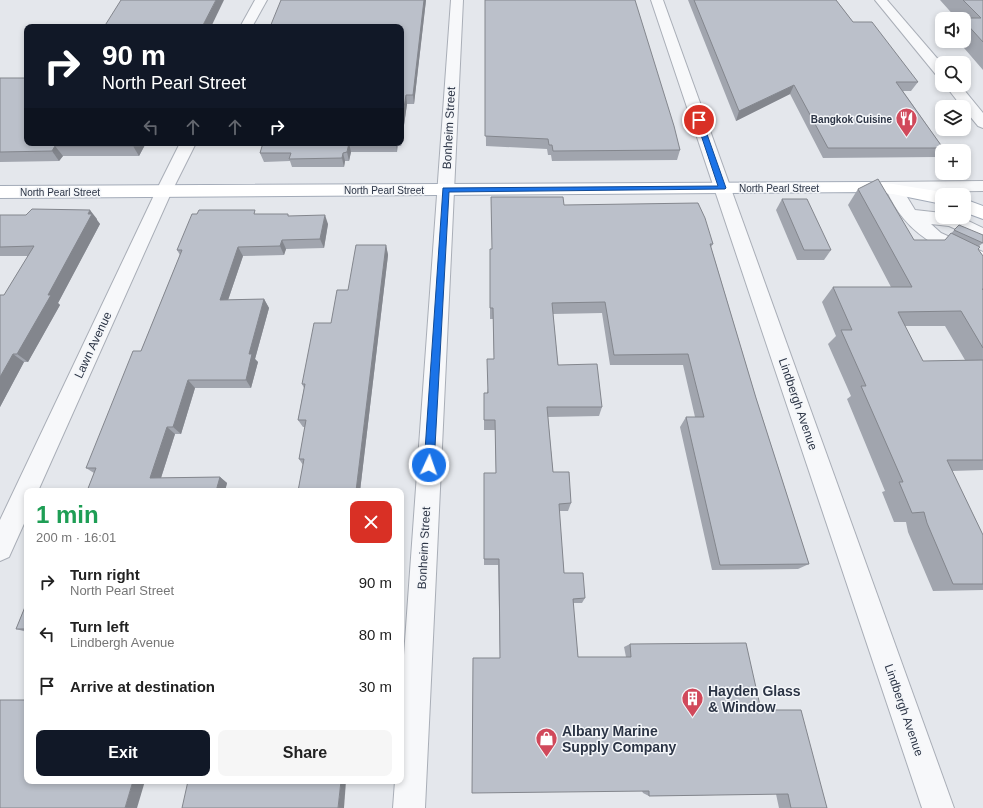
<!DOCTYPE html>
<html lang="en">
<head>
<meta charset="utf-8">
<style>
	:root { --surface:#fff; --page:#f6f6f6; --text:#222; --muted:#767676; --accent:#111827 }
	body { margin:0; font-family:Arial,sans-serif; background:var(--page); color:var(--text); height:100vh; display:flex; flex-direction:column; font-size:15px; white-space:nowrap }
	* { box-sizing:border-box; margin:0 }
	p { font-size:13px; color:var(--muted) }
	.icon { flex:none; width:22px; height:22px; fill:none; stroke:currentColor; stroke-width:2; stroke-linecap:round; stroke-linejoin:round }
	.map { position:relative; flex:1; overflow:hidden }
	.panel { position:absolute; left:24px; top:488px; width:380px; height:296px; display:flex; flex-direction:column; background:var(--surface); border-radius:8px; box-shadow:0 2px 6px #0003 }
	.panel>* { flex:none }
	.banner { position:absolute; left:24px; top:24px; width:380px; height:122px; border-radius:8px; box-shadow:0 2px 6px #0003; background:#111827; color:#fff; overflow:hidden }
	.tools { position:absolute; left:935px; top:12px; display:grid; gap:8px }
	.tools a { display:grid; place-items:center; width:36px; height:36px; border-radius:8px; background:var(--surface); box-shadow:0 2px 6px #0003; font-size:20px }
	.pin { position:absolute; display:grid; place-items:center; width:34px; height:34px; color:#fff; margin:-17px; border:2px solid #fff; border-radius:50%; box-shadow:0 1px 4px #0007 }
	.me { position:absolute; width:44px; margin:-22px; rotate:3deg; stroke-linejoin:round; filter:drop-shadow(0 0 3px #0008) }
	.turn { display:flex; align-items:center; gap:14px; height:84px; padding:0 12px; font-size:18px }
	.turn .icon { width:52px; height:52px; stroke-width:2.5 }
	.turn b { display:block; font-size:28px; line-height:34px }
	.lanes { display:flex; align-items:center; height:38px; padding:0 12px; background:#0003; justify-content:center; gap:20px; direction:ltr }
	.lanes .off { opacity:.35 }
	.round { display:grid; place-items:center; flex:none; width:42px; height:42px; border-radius:8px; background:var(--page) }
	.summary { display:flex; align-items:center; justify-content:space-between; height:68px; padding:0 12px }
	h1 { font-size:24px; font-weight:700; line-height:30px; color:#1e9e55 }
	.primary-button { display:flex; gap:8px; margin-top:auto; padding:8px 12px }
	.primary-button a { flex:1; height:46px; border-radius:8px; background:var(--accent); color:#fff; font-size:16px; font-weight:700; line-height:46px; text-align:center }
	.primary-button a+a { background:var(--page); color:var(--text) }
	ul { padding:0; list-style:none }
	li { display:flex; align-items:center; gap:12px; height:52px; padding:0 12px }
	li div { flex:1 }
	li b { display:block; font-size:15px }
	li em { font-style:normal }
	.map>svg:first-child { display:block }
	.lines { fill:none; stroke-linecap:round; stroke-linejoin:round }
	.minor-casing { stroke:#a9aeb7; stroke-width:2 }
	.major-casing { stroke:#a3abb8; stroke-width:2 }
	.minor { fill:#f7f8fa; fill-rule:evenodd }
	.major { fill:#fff; fill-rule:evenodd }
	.wall { fill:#a1a5ae; fill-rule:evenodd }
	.shaded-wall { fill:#83868d }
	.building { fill:#bbc0ca; stroke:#83868d }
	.route { fill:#1a73e8; stroke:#114b97 }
	.labels { text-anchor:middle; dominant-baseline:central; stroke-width:3; stroke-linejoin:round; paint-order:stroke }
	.far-poi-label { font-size:10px; font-weight:bold; fill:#2b3445; stroke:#f4f6f9; text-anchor:end }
	.far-street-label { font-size:10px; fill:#2b3445; stroke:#f4f6f9 }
	.street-label { font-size:12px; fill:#2b3445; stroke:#f4f6f9 }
	.near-poi-label { font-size:14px; font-weight:bold; fill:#2b3445; stroke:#f4f6f9; text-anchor:start }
</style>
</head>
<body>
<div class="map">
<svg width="983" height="808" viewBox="0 0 983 808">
	<rect width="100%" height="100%" fill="#e4e7ec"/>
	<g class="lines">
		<defs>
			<g id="minor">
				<path d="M255 0H267L252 27H240Z"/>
				<path d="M451 0H463L425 808H393L395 781H401V697Z"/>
				<path d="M651 0H663L954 808H922Z"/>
				<path d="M875 0H887L942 64V77L937 76Z"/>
				<path d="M945 85H960L983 113V128L978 126 964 109V107H962Z"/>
				<path d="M180 143H196L172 191 38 491H27V517L9 557 0 561V520L156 191Z"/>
				<path d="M983 181V191L904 192 915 210 942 213V217H960L983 228V241L949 226 931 224 941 233 983 252V266C959 262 919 238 904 219 897 211 892 201 887 192L876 191 874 187 876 183 882 182Z"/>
			</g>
			<g id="major">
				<path d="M869 182 893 184 942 192 949 195H942V204L893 194 869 192 0 198V186Z"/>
				<path d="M964 199 983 206V219L964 212Z"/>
			</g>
		</defs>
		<use href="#minor" class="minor-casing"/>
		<use href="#major" class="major-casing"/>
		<use href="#minor" class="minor"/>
		<use href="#major" class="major"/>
	</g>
	<g class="wall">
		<path d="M281 0H426L414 104H407L401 146H398L397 152H351L349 161H345L344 167H292L290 161 264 162 260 153 263 143H401V27Z"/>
		<path d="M485 0 680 150 677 160 552 161 551 155H548L547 149 486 146Z"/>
		<path d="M688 0H836L853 22 918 82 911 91H903L943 148 936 157 823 158 790 94 736 121Z"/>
		<path d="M940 0H983V70L958 41H964V19H957Z"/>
		<path d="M0 78 146 143 139 156H63L59 161 0 162Z"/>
		<path d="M858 189 914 240H945L959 225 983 243 979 246 978 249 983 256V470L952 471 983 535V590L933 591 908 532 906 522H894L882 492 885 491 847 399 851 396 828 344 836 336 822 302 833 287H891L848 205ZM905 326H945L965 360 923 361Z"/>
		<path d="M782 199 831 250 824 260H797L776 210Z"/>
		<path d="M564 205 713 244 711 247 756 398 809 564 798 569 712 570 680 427 686 417H695L683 365H610L602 313 553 314 558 365 602 407 599 416 548 417 553 472 571 503 568 511H559L564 573 585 598 582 603H573L578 657H626L624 647 630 644 761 710 827 808H779L776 794 649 796 643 793 642 791 500 658 498 565H484V559L496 473 495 430H484V393H487L494 359 493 319H490V249H492Z"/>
		<path d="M257 214 289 216 328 224 324 248 286 249 284 255 243 256 228 300 264 299 269 308 255 359 258 362 251 388H195L181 434H175L161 478 220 477 227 483 225 491H87L94 473 86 468 141 351 180 255 177 250Z"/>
		<path d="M0 215H26L97 219V220L100 224 58 303 60 305 28 362H24L0 407V295H4L28 256H0Z"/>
		<path d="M386 245 388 255 360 491H298L303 465 299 459 305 427H303L298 420 304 388 302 384 331 323 348 290Z"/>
		<path d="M27 602V632L16 629Z"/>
	</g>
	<g class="shaded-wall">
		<path d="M216 0H224L211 27H202Z"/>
		<path d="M424 0H426L414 104 413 95Z"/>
		<path d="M794 85 790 94 736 121 739 111Z"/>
		<path d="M406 95 407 104 401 146V127Z"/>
		<path d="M135 143H146L139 156 133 146Z"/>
		<path d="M349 143 351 152 349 161 347 152Z"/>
		<path d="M396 143H397V152Z"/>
		<path d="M55 146 63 156 59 161 52 151Z"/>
		<path d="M343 153 345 161 344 167 342 158Z"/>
		<path d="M90 210 97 219V220L100 224 58 303 60 305 28 362 17 354 48 295Z"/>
		<path d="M325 215 328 224 324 248 320 239Z"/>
		<path d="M282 240 286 249 284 255 280 246Z"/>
		<path d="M386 245 388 255 360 491H356Z"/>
		<path d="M238 247 243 256 225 309 220 300Z"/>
		<path d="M264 299 269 308 255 359 258 362 251 388 246 380 249 354Z"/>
		<path d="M13 354 24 362 0 407V377Z"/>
		<path d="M188 380 195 388 181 434 173 427Z"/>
		<path d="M167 427 175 434 159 484 150 478Z"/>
		<path d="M220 477 227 483 225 491H216Z"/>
		<path d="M133 781H145L137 808H125Z"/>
		<path d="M341 781H346L344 808H338Z"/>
	</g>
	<g class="building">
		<path d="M121 0H216L202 27H104Z"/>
		<path d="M281 0H424L413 95H406L401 127V27H270Z"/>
		<path d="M485 0H635L674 126 680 150 553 151 552 145H549L548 139 485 136Z"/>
		<path d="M694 0H836L853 22H872L918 82H896L943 148H828L794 85 739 111Z"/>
		<path d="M963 0H983V42L964 21V19H962L961 18H981Z"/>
		<path d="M0 78H27V143H135L133 146H55L52 151 0 152Z"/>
		<path d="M263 143H387H349L347 152 343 153 342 158 289 159 291 153H260Z"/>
		<path d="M878 179 914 240H945L951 233 980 247 978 249 983 256V289H982L983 290V348L961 311 898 312 923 361 983 360V460H947L983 535V584H953L927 523 924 512 912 513 899 482H903L861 386H866L841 330H852L833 287H912L858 189Z"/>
		<path d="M491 197H563L564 205 698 203 705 218 713 244H710L756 398 809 564 720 565 686 417H704L688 354 614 355 605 302 552 303 558 365 597 364 602 407H547L553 472H569L571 503 559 504 564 573H583L585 598 573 599 578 657H631L630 644 746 643 761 710H801L827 808H791L788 794 649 796V791L472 793 473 658H500L499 559H484V473H496L495 420H484V393H488L487 359H494L493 308H490V249H492Z"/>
		<path d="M782 199H807L831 250H804Z"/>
		<path d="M32 209 90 210 88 214H92L48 295H51L17 354H13L0 377V295H4L34 246 0 247V215H26Z"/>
		<path d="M199 210H255L254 214H288V216L325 215 320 239 282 240 280 246 238 247 220 300 264 299 249 354H252L246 380H188L173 427H167L150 478 220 477 216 491H87L96 468H86L133 351H141L182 250H177L192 214H197Z"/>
		<path d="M959 225 983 235V243L954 230Z"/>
		<path d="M356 245H386L356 491H298L304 459H299L306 420H298L305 384H302L314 323H331L337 290H348Z"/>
		<path d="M27 602V629H16Z"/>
		<path d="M0 700H27V781H133L125 808H0Z"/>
		<path d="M188 781H341L338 808H182Z"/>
	</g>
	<path class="route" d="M699 118 702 120 726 188 725 189 449 192 434 465 432 468 429 469 426 468 424 465 443 188 718 186 696 120Z"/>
	<defs>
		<symbol id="restaurant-pin" viewBox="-11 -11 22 30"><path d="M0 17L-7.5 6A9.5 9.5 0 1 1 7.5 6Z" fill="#d1495b" stroke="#f4f6f9"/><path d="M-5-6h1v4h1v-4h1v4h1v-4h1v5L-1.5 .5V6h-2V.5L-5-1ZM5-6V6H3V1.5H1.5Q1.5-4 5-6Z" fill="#fff"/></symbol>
		<symbol id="building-pin" viewBox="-11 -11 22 30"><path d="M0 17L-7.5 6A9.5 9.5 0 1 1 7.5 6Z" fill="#d1495b" stroke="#f4f6f9"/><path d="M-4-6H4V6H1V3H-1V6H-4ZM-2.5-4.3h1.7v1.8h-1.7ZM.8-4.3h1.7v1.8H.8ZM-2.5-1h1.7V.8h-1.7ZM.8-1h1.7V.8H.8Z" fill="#fff"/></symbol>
		<symbol id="shop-pin" viewBox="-11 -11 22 30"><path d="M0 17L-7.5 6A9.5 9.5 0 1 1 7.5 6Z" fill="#d1495b" stroke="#f4f6f9"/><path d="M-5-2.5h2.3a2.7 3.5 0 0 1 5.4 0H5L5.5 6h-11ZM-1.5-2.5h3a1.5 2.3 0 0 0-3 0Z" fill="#fff"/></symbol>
	</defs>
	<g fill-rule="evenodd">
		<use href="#restaurant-pin" x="894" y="106" width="25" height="34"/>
		<use href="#building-pin" x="680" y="686" width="25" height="34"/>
		<use href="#shop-pin" x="534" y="726" width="25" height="34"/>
	</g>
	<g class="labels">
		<g class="far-poi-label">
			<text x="892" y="119">Bangkok Cuisine</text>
		</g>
		<g class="far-street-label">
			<text x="779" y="188">North Pearl Street</text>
			<text x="384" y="190">North Pearl Street</text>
			<text x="60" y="192">North Pearl Street</text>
		</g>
		<g class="street-label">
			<text transform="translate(449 128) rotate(-87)">Bonheim Street</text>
			<text transform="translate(93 345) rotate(-65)">Lawn Avenue</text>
			<text transform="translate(798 404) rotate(71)">Lindbergh Avenue</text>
			<text transform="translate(424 548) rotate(-87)">Bonheim Street</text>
			<text transform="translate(904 710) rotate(71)">Lindbergh Avenue</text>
		</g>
		<g class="near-poi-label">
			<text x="708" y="691">Hayden Glass<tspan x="708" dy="16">&amp; Window</tspan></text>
			<text x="562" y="731">Albany Marine<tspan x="562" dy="16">Supply Company</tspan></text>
		</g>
	</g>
</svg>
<div class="tools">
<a><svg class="icon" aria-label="sound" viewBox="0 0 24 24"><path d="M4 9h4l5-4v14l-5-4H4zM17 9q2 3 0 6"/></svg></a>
<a><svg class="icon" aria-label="search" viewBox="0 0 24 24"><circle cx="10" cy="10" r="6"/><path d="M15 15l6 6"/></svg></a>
<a><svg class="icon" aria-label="layers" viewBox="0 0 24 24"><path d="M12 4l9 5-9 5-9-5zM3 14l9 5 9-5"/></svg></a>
<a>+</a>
<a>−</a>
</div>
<div class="pin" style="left:699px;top:120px;background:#d93025"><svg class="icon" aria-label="arrive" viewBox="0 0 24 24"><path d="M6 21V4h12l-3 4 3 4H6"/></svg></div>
<svg class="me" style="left:429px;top:465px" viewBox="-20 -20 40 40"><circle r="17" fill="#1a73e8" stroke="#fff" stroke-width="3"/><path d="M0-11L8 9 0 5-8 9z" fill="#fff"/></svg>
<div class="banner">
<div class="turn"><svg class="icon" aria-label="right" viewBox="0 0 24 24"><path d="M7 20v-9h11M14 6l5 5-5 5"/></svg><div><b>90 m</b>North Pearl Street</div></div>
<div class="lanes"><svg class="icon off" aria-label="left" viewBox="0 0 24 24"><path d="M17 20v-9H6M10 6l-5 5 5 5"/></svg><svg class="icon off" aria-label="ahead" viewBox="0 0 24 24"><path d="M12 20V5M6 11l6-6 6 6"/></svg><svg class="icon off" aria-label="ahead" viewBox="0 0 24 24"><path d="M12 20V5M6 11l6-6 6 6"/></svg><svg class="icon" aria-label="right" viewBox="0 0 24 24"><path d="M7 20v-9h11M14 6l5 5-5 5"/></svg></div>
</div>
<section class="panel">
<div class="summary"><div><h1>1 min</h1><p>200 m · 16:01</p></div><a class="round" style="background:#d93025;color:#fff"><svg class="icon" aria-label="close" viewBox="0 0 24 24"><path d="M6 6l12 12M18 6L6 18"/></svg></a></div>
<ul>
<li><svg class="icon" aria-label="right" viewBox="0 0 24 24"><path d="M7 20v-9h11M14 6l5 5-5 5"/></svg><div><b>Turn right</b><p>North Pearl Street</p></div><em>90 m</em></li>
<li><svg class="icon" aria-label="left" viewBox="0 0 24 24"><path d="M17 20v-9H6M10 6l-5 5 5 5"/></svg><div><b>Turn left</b><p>Lindbergh Avenue</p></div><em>80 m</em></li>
<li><svg class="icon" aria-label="arrive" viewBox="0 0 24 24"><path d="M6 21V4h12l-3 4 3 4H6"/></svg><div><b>Arrive at destination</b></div><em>30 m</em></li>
</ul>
<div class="primary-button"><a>Exit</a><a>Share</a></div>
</section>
</div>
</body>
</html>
